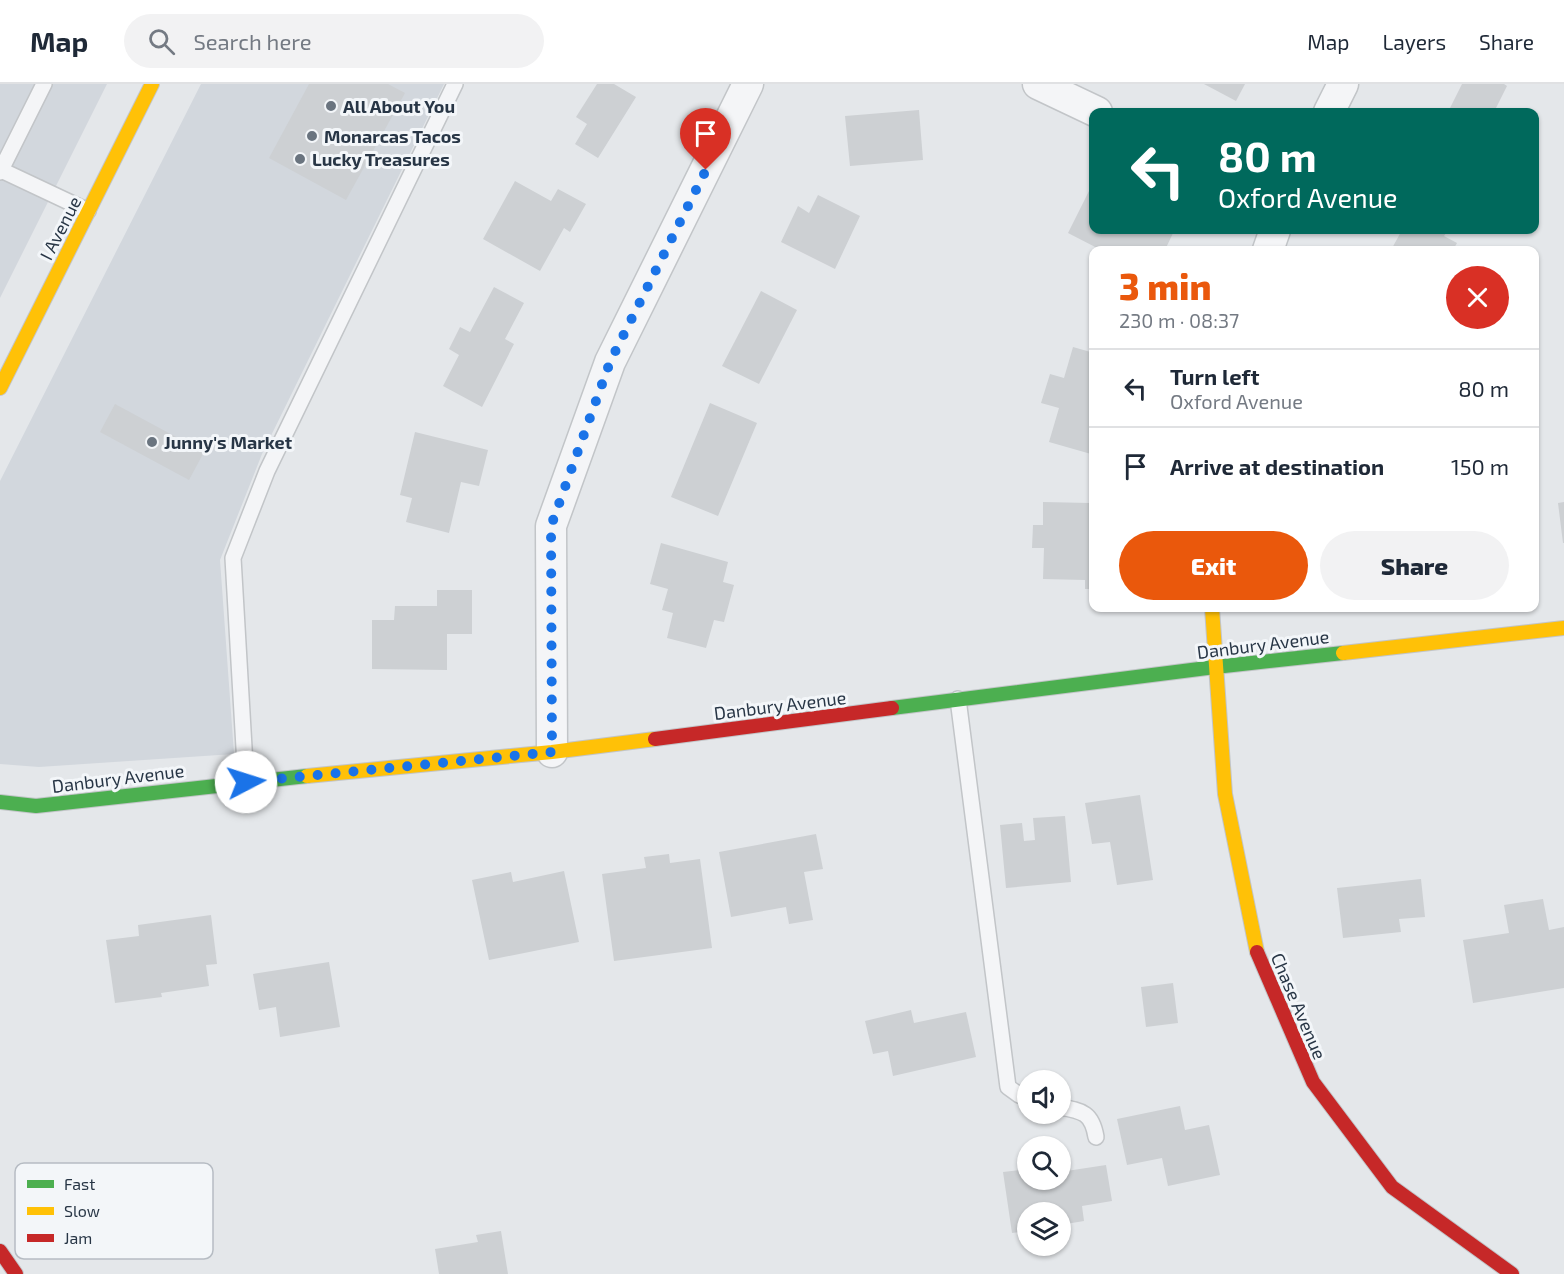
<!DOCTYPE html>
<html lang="en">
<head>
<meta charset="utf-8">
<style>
	:root { --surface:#fff; --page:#f2f2f3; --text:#1f2937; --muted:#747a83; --line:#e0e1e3; --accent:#ea580c }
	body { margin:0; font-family:"Exo 2",sans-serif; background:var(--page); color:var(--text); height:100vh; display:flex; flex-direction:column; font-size:22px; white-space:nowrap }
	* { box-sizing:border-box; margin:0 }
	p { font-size:20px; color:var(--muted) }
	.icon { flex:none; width:33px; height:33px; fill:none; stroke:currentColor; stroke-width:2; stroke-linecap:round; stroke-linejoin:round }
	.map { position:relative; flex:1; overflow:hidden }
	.side { position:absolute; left:1089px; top:162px; width:450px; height:366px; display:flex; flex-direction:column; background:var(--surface); border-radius:12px; box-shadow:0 2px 4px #0004 }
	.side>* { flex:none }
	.hud { position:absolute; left:1089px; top:24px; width:450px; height:126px; border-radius:12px; box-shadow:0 2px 4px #0004; background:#00695c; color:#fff; overflow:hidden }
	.tools { position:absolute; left:1017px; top:986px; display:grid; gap:12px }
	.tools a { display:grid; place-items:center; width:54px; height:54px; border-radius:50%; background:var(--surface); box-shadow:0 2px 4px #0004; font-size:30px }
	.pin { position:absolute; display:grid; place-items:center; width:51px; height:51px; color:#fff; margin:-62px -26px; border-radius:50% 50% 50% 0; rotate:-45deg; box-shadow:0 0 6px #0007 }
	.pin .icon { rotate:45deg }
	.me { position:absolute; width:66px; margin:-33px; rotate:85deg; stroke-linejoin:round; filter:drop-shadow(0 0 4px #0008) }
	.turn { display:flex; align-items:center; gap:21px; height:126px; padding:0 30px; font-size:27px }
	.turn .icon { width:78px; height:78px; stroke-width:2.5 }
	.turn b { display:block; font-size:42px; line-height:51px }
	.round { display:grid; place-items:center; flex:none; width:63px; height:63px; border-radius:32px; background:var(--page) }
	.summary { display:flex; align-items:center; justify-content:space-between; height:102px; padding:0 30px }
	h1 { font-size:36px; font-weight:800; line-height:45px; color:var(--accent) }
	.cta { display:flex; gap:12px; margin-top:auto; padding:12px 30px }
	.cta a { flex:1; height:69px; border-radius:36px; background:var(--accent); color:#fff; font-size:24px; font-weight:800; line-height:69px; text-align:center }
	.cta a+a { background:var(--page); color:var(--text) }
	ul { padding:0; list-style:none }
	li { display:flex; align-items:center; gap:18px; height:78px; padding:0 30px; border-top:2px solid var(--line) }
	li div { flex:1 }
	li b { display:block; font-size:22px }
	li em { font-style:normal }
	header { display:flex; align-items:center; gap:36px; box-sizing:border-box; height:84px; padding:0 30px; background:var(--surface); border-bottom:2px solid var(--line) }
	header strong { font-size:28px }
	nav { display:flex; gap:33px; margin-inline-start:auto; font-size:21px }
	.search { width:420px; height:54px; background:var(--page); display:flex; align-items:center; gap:15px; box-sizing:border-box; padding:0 21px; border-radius:33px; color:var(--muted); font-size:22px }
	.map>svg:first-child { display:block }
	.built { fill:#d2d7dd }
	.building { fill:#cdd0d3 }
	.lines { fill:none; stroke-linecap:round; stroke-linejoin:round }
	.lane-casing { stroke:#c2c5c8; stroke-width:18 }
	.street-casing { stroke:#c2c5c8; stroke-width:33 }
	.fast-casing { stroke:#c2c5c8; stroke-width:16 }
	.slow-casing { stroke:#c2c5c8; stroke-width:16 }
	.jam-casing { stroke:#c2c5c8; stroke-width:16 }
	.lane { stroke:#f4f5f7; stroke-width:15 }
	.street { stroke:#f4f5f7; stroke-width:30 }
	.fast { stroke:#4caf50; stroke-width:14 }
	.slow { stroke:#ffc107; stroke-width:14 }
	.jam { stroke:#c62828; stroke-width:14 }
	.route { stroke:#1a73e8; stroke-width:10; stroke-dasharray:0 18 }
	.poi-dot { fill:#6a747f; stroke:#f3f6f9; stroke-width:2 }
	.labels { text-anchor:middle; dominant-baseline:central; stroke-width:6; stroke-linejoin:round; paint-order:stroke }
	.poi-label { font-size:18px; font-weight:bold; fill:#283646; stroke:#f3f6f9; text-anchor:start }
	.street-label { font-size:18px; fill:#283646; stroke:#f3f6f9 }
	.key { fill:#f3f6f9; stroke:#b6bcc3; stroke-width:1.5 }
	.key-label { font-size:16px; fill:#283646 }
</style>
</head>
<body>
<header>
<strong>Map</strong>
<div class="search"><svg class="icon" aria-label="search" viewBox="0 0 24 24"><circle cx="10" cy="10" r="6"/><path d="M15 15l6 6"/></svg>Search here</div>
<nav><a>Map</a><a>Layers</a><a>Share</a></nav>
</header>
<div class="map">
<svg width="1564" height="1190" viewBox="0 0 1564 1190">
	<rect width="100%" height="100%" fill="#e4e7ea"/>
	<g class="built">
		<path d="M0 0H107L0 214Z"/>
		<path d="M201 0H444L262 370 220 476 234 670 39 683 0 680V397Z"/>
	</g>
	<g class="building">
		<path d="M309 0H388L405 9 346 116 269 74Z"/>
		<path d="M597 0H614L636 13 598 74 575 60 587 40 576 33Z"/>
		<path d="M1204 0H1245L1236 17Z"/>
		<path d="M1462 0H1504L1507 2 1494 28H1448Z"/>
		<path d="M919 26 923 76 850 82 845 32Z"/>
		<path d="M515 97 551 117 558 105 586 120 570 148 564 144 540 187 483 155Z"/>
		<path d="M1091 103 1094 104V146H1170L1174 147 1165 166H1141L1135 164 1134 166H1101L1068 149Z"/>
		<path d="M818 111 860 132 835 185 781 158 798 122 809 129Z"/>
		<path d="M1402 146H1448L1444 152 1457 159 1453 166H1391Z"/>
		<path d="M494 203 524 219 505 255 514 260 482 323 443 302 459 271 449 265 460 243 470 248Z"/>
		<path d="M761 207 797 226 759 300 722 282Z"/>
		<path d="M1073 263 1094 269V361L1091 370 1049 358 1059 324 1041 319 1050 290 1064 294Z"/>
		<path d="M710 319 757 339 718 432 671 413Z"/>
		<path d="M115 320 204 368 189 396 100 348Z"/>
		<path d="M415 348 488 366 479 402 461 398 449 449 406 438 412 414 400 411Z"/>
		<path d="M1043 418 1090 419 1089 462H1094V505H1085V496L1043 495 1044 464H1032L1033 441H1043Z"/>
		<path d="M1564 418V459H1563L1558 419Z"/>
		<path d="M661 459 728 478 723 498 734 501 724 538 714 536 706 564 667 554 673 529 662 526 668 505 650 500Z"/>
		<path d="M437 506H472V550H447V586L372 585V536H394L395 522H437Z"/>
		<path d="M1140 711 1153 796 1117 801 1110 758 1092 760 1085 719Z"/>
		<path d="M1065 732 1071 798 1006 804 1000 741 1022 739 1024 757 1035 756 1033 734Z"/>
		<path d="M816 750 823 785 804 788 813 836 789 840 786 823 731 833 719 768Z"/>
		<path d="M669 770 670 779 700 775 712 864 614 877 602 790 646 784 644 773Z"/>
		<path d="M564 787 579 858 489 876 472 796 511 788 513 798Z"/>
		<path d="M1421 795 1425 833 1399 835 1401 848 1343 854 1337 804Z"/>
		<path d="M1543 815 1549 846 1564 843V904L1473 919 1463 856 1509 849 1504 821Z"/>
		<path d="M211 831 217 880 206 881 209 902 161 909 162 913 115 919 106 856 139 852 138 841Z"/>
		<path d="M329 878 340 943 280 953 276 923 259 926 253 890Z"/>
		<path d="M1173 899 1178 939 1146 943 1141 903Z"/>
		<path d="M911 926 914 939 966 928 976 973 893 992 888 967 873 970 865 937Z"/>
		<path d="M1180 1022 1185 1046 1209 1041 1220 1091 1168 1102 1162 1074 1127 1081 1117 1035Z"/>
		<path d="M1106 1081 1112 1117 1082 1122 1084 1137 1060 1141V1128H1028V1147L1012 1149 1003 1088 1028 1085V1095H1060V1088Z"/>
		<path d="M501 1147 508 1190H439L435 1165 478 1158 476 1151Z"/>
	</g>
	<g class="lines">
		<defs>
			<g id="lane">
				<path d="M1 86 88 127"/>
				<path d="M0 88 44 0"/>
				<path d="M958 615 1008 1003 1019 1011 1028 1014"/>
				<path d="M246 698 233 474 267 387 455 0"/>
				<path d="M1060 1023C1083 1027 1092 1029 1096 1053"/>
			</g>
			<g id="street">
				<path d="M1038 0 1097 28"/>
				<path d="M1329 28 1343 0"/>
				<path d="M1268 166 1275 146"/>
				<path d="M552 668 551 442 610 278 748 0"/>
			</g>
			<g id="fast">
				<path d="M892 624 1215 583 1343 569"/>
				<path d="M0 718 36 722 307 692"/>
			</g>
			<g id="slow">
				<path d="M0 304 152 0"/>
				<path d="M1212 524 1225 710 1257 868"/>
				<path d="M1343 569 1564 544"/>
				<path d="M307 692 552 668 655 655"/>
			</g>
			<g id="jam">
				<path d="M655 655 892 624"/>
				<path d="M1257 868 1313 998 1392 1103 1512 1190"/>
				<path d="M0 1167 16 1190"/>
			</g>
		</defs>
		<use href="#lane" class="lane-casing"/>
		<use href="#street" class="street-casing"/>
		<use href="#fast" class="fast-casing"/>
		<use href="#slow" class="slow-casing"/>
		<use href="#jam" class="jam-casing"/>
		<use href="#lane" class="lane"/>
		<use href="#street" class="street"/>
		<use href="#fast" class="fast"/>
		<use href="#slow" class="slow"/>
		<use href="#jam" class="jam"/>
	</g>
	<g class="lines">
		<path class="route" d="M246 698 552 668 551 442 610 278 706 86"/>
	</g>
	<g class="poi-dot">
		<circle cx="331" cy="22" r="6"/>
		<circle cx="312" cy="52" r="6"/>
		<circle cx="300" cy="75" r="6"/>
		<circle cx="152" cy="358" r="6"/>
	</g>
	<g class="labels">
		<g class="poi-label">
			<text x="343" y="22">All About You</text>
			<text x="324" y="52">Monarcas Tacos</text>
			<text x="312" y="75">Lucky Treasures</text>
			<text x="164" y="358">Junny's Market</text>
		</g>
		<g class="street-label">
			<text transform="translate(60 144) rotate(-63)">I Avenue</text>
			<text transform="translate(1263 560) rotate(-7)">Danbury Avenue</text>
			<text transform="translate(780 621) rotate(-7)">Danbury Avenue</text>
			<text transform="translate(118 694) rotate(-7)">Danbury Avenue</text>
			<text transform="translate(1299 922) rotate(67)">Chase Avenue</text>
		</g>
	</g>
	<rect x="15" y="1079" width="198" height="96" rx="9" class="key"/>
	<rect x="27" y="1096" width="27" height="8" fill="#4caf50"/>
	<rect x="27" y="1123" width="27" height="8" fill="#ffc107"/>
	<rect x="27" y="1150" width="27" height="8" fill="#c62828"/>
	<g class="key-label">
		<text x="64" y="1106">Fast</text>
		<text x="64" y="1133">Slow</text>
		<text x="64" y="1160">Jam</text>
	</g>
</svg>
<div class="tools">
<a><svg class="icon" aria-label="sound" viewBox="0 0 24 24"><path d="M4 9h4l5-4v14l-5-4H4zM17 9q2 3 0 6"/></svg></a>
<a><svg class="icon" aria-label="search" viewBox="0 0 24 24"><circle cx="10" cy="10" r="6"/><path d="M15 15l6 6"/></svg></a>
<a><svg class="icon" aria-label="layers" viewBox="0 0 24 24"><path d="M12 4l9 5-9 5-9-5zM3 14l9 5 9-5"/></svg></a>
</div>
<div class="pin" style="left:706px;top:86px;background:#d93025"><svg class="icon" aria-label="arrive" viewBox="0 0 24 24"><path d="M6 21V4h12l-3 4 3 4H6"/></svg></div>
<svg class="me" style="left:246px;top:698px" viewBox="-20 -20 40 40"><circle r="19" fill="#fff"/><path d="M0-13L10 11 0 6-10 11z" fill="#1a73e8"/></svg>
<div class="hud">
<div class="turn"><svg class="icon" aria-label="left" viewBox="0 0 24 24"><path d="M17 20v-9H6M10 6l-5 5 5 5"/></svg><div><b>80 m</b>Oxford Avenue</div></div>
</div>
<section class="side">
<div class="summary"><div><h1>3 min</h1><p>230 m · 08:37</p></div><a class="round" style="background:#d93025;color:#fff"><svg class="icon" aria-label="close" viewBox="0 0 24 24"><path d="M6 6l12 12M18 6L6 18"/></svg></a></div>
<ul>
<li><svg class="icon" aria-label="left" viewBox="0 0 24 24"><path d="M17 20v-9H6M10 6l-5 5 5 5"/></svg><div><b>Turn left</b><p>Oxford Avenue</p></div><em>80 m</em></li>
<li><svg class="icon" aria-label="arrive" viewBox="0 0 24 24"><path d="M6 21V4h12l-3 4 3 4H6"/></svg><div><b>Arrive at destination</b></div><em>150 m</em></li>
</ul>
<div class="cta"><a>Exit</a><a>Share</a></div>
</section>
</div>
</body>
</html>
